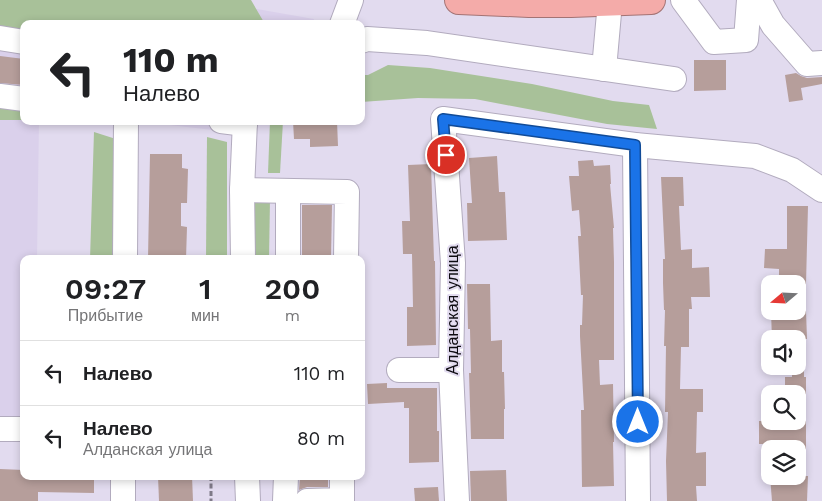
<!DOCTYPE html>
<html lang="ru">
<head>
<meta charset="utf-8">
<style>
	:root { --surface:#fff; --page:#f6f6f6; --text:#202124; --muted:#757577; --line:#e0e0e0 }
	body { margin:0; font-family:"Work Sans",sans-serif; background:var(--page); color:var(--text); height:100vh; display:flex; flex-direction:column; font-size:19px; white-space:nowrap }
	* { box-sizing:border-box; margin:0 }
	p { font-size:16px; color:var(--muted) }
	.icon { flex:none; width:28px; height:28px; fill:none; stroke:currentColor; stroke-width:2; stroke-linecap:round; stroke-linejoin:round }
	.map { position:relative; flex:1; overflow:hidden }
	.sheet { position:absolute; left:20px; top:255px; width:345px; height:225px; display:flex; flex-direction:column; background:var(--surface); border-radius:10px; box-shadow:0 2px 8px #0003 }
	.sheet>* { flex:none }
	.top-card { position:absolute; left:20px; top:20px; width:345px; height:105px; border-radius:10px; box-shadow:0 2px 8px #0003; background:#fff; color:var(--text); overflow:hidden }
	.needle { width:32px; rotate:251deg }
	.buttons { position:absolute; left:761px; top:275px; display:grid; gap:10px }
	.buttons a { display:grid; place-items:center; width:45px; height:45px; border-radius:10px; background:var(--surface); box-shadow:0 2px 8px #0003; font-size:25px }
	.pin { position:absolute; display:grid; place-items:center; width:42px; height:42px; color:#fff; margin:-21px; border:2px solid #fff; border-radius:50%; box-shadow:0 1px 5px #0007 }
	.me { position:absolute; width:55px; margin:-28px; rotate:0deg; stroke-linejoin:round; filter:drop-shadow(0 0 4px #0008) }
	.turn { display:flex; align-items:center; gap:18px; height:105px; padding:0 20px; font-size:22px }
	.turn .icon { width:65px; height:65px; stroke-width:2.5 }
	.turn b { display:block; font-size:35px; line-height:42px }
	.eta { display:flex; justify-content:space-evenly; align-items:center; height:85px; text-align:center }
	.eta b { font-size:30px; font-weight:600; line-height:35px }
	ul { padding:0; list-style:none }
	li { display:flex; align-items:center; gap:15px; height:65px; padding:0 20px; border-top:1px solid var(--line) }
	li div { flex:1 }
	li b { display:block; font-size:19px }
	li em { font-style:normal }
	.map>svg:first-child { display:block }
	.built { fill:#dad0eb }
	.green { fill:#a8c199 }
	.building { fill:#b69e9b }
	.lines { fill:none; stroke-linecap:round; stroke-linejoin:round }
	.minor-casing { stroke:#b2abbe; stroke-width:26 }
	.highway-casing { stroke:#a37374; stroke-width:30 }
	.path { stroke:#7f7a88; stroke-width:3; stroke-dasharray:5 2.5; stroke-linecap:butt }
	.minor { stroke:#fff; stroke-width:24 }
	.highway { stroke:#f4aba9; stroke-width:28 }
	.route-casing { stroke:#114b97; stroke-width:12 }
	.route { stroke:#1a73e8; stroke-width:9 }
	.labels { text-anchor:middle; dominant-baseline:central; stroke-width:4; stroke-linejoin:round; paint-order:stroke }
	.street-label { font-size:16px; fill:#0d0b11; stroke:#e2dbef }
</style>
</head>
<body>
<div class="map">
<svg width="822" height="501" viewBox="0 0 822 501">
	<rect width="100%" height="100%" fill="#e2dbef"/>
	<g class="built">
		<path d="M206 0 314 19 313 24H24V121H39L37 259H24V417H0V18Z"/>
		<path d="M135 121H231L230 132Z"/>
	</g>
	<g class="green">
		<path d="M0 0H251L265 24H24V40L0 36Z"/>
		<path d="M388 65 430 68 532 84 613 101 649 105 657 129 607 124 475 99 418 98 361 102V75H368Z"/>
		<path d="M0 94 24 95V117L22 120H0Z"/>
		<path d="M270 121H283L280 173H268Z"/>
		<path d="M94 132 119 140 116 259H90Z"/>
		<path d="M207 137 227 142V259H206Z"/>
		<path d="M254 199H270L269 259H254Z"/>
	</g>
	<g class="building">
		<path d="M0 56 24 59V85L0 83Z"/>
		<path d="M694 60H726V90L694 91Z"/>
		<path d="M796 73 801 76 807 78 822 77V84L801 88 803 100 789 102 785 75Z"/>
		<path d="M293 121H337L338 146 310 147V139H294Z"/>
		<path d="M150 154H182V168L188 169 187 203H181V226L187 227 186 259H148Z"/>
		<path d="M497 156 499 192H505L507 240 468 241 467 203H472L469 158Z"/>
		<path d="M593 160 594 166 610 165 611 184H610L614 228H613L614 262V360H599L600 385 613 384 614 442H613L614 486 582 487 581 410H584L580 336V325H582L583 295H581L578 236H581L579 210 572 211 569 176H579L578 161Z"/>
		<path d="M431 164 434 261H435L436 345 407 346V307H413L412 254H403L402 221H410L408 165Z"/>
		<path d="M661 177H683L684 206H679L681 250 692 249V268L709 267 710 297H691L692 309H689V347H681L680 389H703V412H697L696 453 706 452V486H696L697 501H667L666 461 668 412H665L666 346H664L665 310H664L663 283V259H665Z"/>
		<path d="M302 205H332L331 259H302Z"/>
		<path d="M787 206H808L806 284H779V269L764 268 765 249H787Z"/>
		<path d="M467 284H490L491 341 502 340V372H504L505 409H504V439H471L469 373H471L470 329H468Z"/>
		<path d="M806 311 807 339H772L771 312Z"/>
		<path d="M792 366H804V377H806V394H785V377H792Z"/>
		<path d="M387 383V388H437V431H439V462L409 463V408H404V402L368 404 367 384Z"/>
		<path d="M759 421H806V449H769L768 444H759Z"/>
		<path d="M0 469 24 470V476H94V493L38 492V501H0Z"/>
		<path d="M506 470 507 501H471L470 471Z"/>
		<path d="M158 476H192L193 501H159Z"/>
		<path d="M300 476H328V487H307L299 490Z"/>
		<path d="M770 476H808L807 501H772Z"/>
		<path d="M438 487 439 501H415L414 488Z"/>
	</g>
	<g class="lines">
		<defs>
			<g id="minor">
				<path d="M683 0 714 42 746 40 749 0"/>
				<path d="M759 0 773 25 807 64 822 63"/>
				<path d="M342 24 351 0"/>
				<path d="M0 38 24 42"/>
				<path d="M361 41 367 39 427 43 674 79"/>
				<path d="M604 69 610 2"/>
				<path d="M0 96 24 99"/>
				<path d="M221 121 245 124"/>
				<path d="M635 145 638 501"/>
				<path d="M242 190 347 192 346 259"/>
				<path d="M125 259 126 121"/>
				<path d="M243 259 242 190 245 121"/>
				<path d="M288 259V191"/>
				<path d="M399 370H451"/>
				<path d="M0 429H24"/>
				<path d="M123 476V501"/>
				<path d="M247 476 248 501"/>
				<path d="M285 501 286 476"/>
				<path d="M307 501 342 500V476"/>
				<path d="M457 501 451 370 453 263 443 119 635 145 755 156 792 170 822 190"/>
			</g>
			<path id="highway" d="M459 0 529 3H571L651 0"/>
		</defs>
		<use href="#minor" class="minor-casing"/>
		<use href="#highway" class="highway-casing"/>
		<path class="path" d="M211 476V501"/>
		<use href="#minor" class="minor"/>
		<use href="#highway" class="highway"/>
	</g>
	<g class="lines">
		<defs>
			<path id="route" d="M446 155 443 119 635 145 638 422"/>
		</defs>
		<use href="#route" class="route-casing"/>
		<use href="#route" class="route"/>
	</g>
	<g class="labels">
		<g class="street-label">
			<text transform="translate(452 310) rotate(-90)">Алданская улица</text>
		</g>
	</g>
</svg>
<div class="buttons">
<a><svg class="needle" viewBox="-14 -14 28 28"><path d="M0-13l5 13h-10z" fill="#e53935"/><path d="M0 13l5-13h-10z" fill="#757577"/></svg></a>
<a><svg class="icon" aria-label="sound" viewBox="0 0 24 24"><path d="M4 9h4l5-4v14l-5-4H4zM17 9q2 3 0 6"/></svg></a>
<a><svg class="icon" aria-label="search" viewBox="0 0 24 24"><circle cx="10" cy="10" r="6"/><path d="M15 15l6 6"/></svg></a>
<a><svg class="icon" aria-label="layers" viewBox="0 0 24 24"><path d="M12 4l9 5-9 5-9-5zM3 14l9 5 9-5"/></svg></a>
</div>
<div class="pin" style="left:446px;top:155px;background:#d93025"><svg class="icon" aria-label="arrive" viewBox="0 0 24 24"><path d="M6 21V4h12l-3 4 3 4H6"/></svg></div>
<svg class="me" style="left:638px;top:422px" viewBox="-20 -20 40 40"><circle r="17" fill="#1a73e8" stroke="#fff" stroke-width="3"/><path d="M0-11L8 9 0 5-8 9z" fill="#fff"/></svg>
<div class="top-card">
<div class="turn"><svg class="icon" aria-label="left" viewBox="0 0 24 24"><path d="M17 20v-9H6M10 6l-5 5 5 5"/></svg><div><b>110 m</b>Налево</div></div>
</div>
<section class="sheet">
<div class="eta">
<div><b>09:27</b><p>Прибытие</p></div>
<div><b>1</b><p>мин</p></div>
<div><b>200</b><p>m</p></div>
</div>
<ul>
<li><svg class="icon" aria-label="left" viewBox="0 0 24 24"><path d="M17 20v-9H6M10 6l-5 5 5 5"/></svg><div><b>Налево</b></div><em>110 m</em></li>
<li><svg class="icon" aria-label="left" viewBox="0 0 24 24"><path d="M17 20v-9H6M10 6l-5 5 5 5"/></svg><div><b>Налево</b><p>Алданская улица</p></div><em>80 m</em></li>
</ul>
</section>
</div>
</body>
</html>
